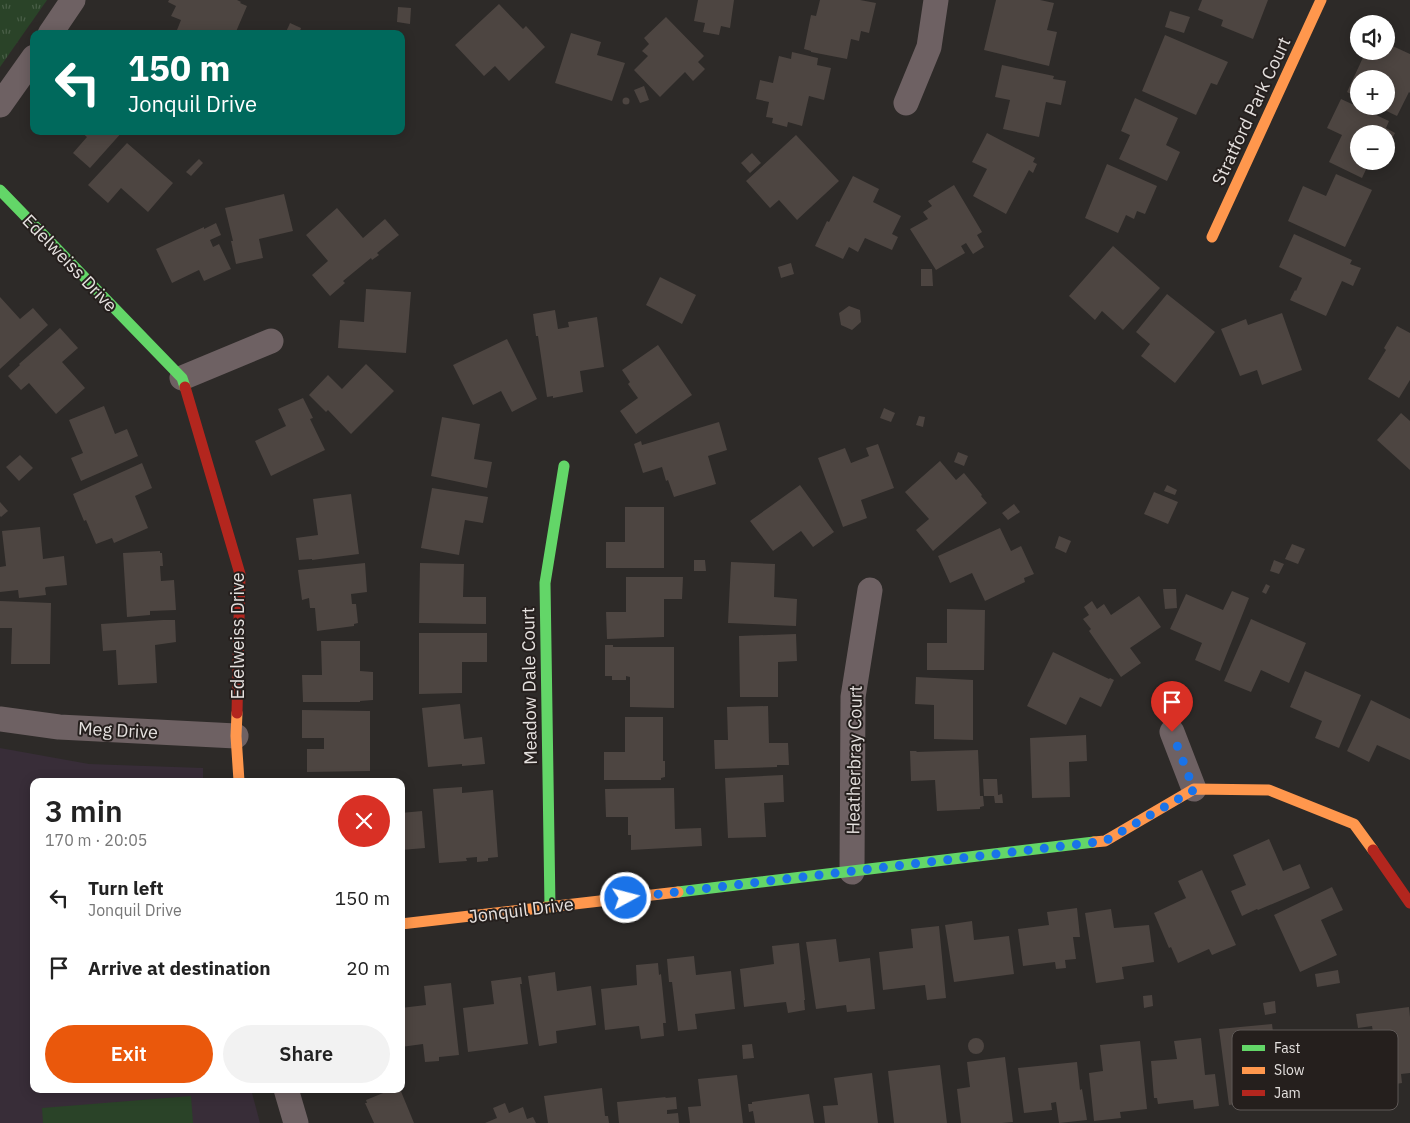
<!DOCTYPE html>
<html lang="en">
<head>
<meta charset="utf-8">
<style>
	:root { --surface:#fff; --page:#f2f2f2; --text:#222; --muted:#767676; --accent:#ea580c }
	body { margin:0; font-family:"IBM Plex Sans",sans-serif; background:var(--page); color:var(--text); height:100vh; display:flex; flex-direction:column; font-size:19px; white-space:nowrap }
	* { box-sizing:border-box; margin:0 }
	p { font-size:16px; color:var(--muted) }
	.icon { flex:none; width:28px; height:28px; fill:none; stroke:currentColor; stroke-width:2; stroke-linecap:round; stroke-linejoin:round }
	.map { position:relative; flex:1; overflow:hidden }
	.drawer { position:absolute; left:30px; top:778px; width:375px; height:315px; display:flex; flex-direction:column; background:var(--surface); border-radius:10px; box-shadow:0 2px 12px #0003 }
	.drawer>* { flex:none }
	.guide { position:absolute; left:30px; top:30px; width:375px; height:105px; border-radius:10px; box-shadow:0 2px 12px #0003; background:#00695c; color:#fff; overflow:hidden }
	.controls { position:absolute; left:1350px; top:15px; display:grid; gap:10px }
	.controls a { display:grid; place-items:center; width:45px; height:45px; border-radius:50%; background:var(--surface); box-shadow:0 2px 12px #0003; font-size:25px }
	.pin { position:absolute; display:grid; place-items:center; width:42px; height:42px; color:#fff; margin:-51px -21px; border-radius:50% 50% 50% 0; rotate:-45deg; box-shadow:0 0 5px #0007 }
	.pin .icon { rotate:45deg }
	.me { position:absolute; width:55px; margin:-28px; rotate:83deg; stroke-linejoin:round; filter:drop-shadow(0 0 4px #0008) }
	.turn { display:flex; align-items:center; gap:18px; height:105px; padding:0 15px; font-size:22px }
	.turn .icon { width:65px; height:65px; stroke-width:2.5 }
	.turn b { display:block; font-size:35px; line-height:42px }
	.round { display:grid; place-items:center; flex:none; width:52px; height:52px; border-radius:26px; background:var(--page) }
	.summary { display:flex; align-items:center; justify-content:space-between; height:85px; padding:0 15px }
	h1 { font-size:30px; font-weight:600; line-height:38px }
	.cta { display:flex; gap:10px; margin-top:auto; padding:10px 15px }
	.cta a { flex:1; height:58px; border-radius:30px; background:var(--accent); color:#fff; font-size:20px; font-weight:600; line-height:58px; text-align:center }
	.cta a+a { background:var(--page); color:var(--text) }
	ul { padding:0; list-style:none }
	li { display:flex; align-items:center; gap:15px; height:70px; padding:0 15px }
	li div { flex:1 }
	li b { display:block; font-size:19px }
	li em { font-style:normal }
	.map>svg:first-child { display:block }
	.education { fill:#382d38 }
	.park { fill:url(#park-tufts) }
	.pitch { fill:#2a4328 }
	.building { fill:#4d4541 }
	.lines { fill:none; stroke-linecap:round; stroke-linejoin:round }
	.street { stroke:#6e6163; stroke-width:25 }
	.fast { stroke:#63d668; stroke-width:11 }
	.slow { stroke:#ff974d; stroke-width:11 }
	.jam { stroke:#b3261e; stroke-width:11 }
	.route { stroke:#1a73e8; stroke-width:9; stroke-dasharray:0 16.2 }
	.labels { text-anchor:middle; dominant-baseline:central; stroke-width:4; stroke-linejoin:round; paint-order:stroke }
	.street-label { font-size:18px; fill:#e5e1df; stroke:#251f1d }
	.key { fill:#251f1d; stroke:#5f5957; stroke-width:1 }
	.key-label { font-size:14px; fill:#e5e1df }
</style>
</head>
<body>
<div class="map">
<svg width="1410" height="1123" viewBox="0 0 1410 1123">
	<defs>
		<pattern id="park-tufts" width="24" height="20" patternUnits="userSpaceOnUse" patternTransform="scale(1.25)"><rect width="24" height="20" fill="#2a4328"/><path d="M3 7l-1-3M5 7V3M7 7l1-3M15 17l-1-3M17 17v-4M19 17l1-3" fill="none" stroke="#495e47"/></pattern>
	</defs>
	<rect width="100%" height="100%" fill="#2d2a28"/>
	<path class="education" d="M0 748 89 764 203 768V781H34V1089H251L260 1123H0Z"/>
	<path class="park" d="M0 0H47L0 67Z"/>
	<path class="pitch" d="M191 1096 193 1123H43L42 1108Z"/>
	<g class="building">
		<path d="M169 0H237L241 2 240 3 247 6 235 34H186L177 30 181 20 171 16 176 6 168 2Z"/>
		<path d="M698 0H734L730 28 721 26 719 35 703 32 705 23 694 21Z"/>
		<path d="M820 0H860L876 3 869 33 861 31 859 41 851 39 847 59 811 52V51L804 49 811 15 816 16Z"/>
		<path d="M996 0H1040L1054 3 1047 30 1057 32 1049 66 984 50Z"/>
		<path d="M1202 0H1268L1253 39 1221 26 1223 20 1198 10Z"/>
		<path d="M499 4 523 29 526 26 545 47 509 81 495 66 484 76 455 45Z"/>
		<path d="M398 7 411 8 410 24 397 22Z"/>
		<path d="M1170 11 1190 17 1184 33 1165 27Z"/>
		<path d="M666 17 704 56 698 62 705 69 693 81 685 72 660 97 634 70 648 56 642 51 649 44 644 38Z"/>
		<path d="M290 23 301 28 299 34H290L286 32Z"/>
		<path d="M571 33 601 42 597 55 625 63 612 101 555 83Z"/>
		<path d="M1165 35 1228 62 1217 85 1211 83 1196 115 1142 91Z"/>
		<path d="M1386 43 1410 54V93L1409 92 1397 116 1376 106H1386V79H1359V98L1347 92 1366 51H1386Z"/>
		<path d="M792 52 818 58 817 65 831 68 824 100 809 96 802 126 788 122 787 127 772 123 773 118 766 117 769 102 756 99 760 80 773 83 779 56 791 59Z"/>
		<path d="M1002 65 1054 76 1053 79 1066 81 1061 105 1046 102 1039 137 1003 129 1010 100 995 97Z"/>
		<path d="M644 86 649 100 640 103 634 90Z"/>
		<circle cx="626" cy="101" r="3.5"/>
		<path d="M1135 98 1178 118 1166 145 1180 152 1167 181 1119 159 1130 135 1121 131Z"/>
		<path d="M1341 99 1389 121 1386 128 1395 133 1391 141 1386 139V134H1359V161H1381L1378 167 1369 163 1362 178 1329 162 1342 135 1327 128Z"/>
		<path d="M80 131H123L90 168 73 153 87 137Z"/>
		<path d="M987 133 1035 158 1033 162 1037 164 1033 173 1029 170 1006 214 973 196 987 169 972 162Z"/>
		<path d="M796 135 839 181 797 220 779 200 770 208 746 181Z"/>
		<path d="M127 143 173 183 148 212 121 188 108 203 88 185Z"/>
		<path d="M752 153 761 163 750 173 741 163Z"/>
		<path d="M199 159 203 163 191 176 186 172Z"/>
		<path d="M1107 164 1157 186 1145 214 1137 211 1134 219 1126 215 1118 233 1085 218Z"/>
		<path d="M1336 174 1372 190 1345 247 1288 221 1303 186 1326 196Z"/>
		<path d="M853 176 879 189 873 202 901 216 892 234 898 237 892 250 865 238 858 252 849 247 843 259 815 246 827 221 829 222Z"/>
		<path d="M954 185 982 232 977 235 984 247 973 254 966 243 961 246 965 253 936 270 910 229 928 219 923 212 932 206 928 201Z"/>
		<path d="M284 194 293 231 259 239 263 258 236 264 231 241H233L225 208Z"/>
		<path d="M337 208 363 238 385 219 399 235 377 253 379 255 372 260 371 258 343 281 345 283 330 296 312 275 328 261 306 235Z"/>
		<path d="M216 223 221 235 210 240 213 247 219 244 231 269 204 281 199 270 172 283 156 249 204 227V229Z"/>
		<path d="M1294 234 1352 260 1350 264 1361 268 1353 286 1342 281 1326 316 1290 300 1295 290 1296 291 1302 278 1279 267Z"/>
		<path d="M1113 246 1160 288 1123 330 1102 311 1095 320 1069 296Z"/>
		<path d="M791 263 794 274 781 278 778 267Z"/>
		<path d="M921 269H932L933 286H921Z"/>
		<path d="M660 277 696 295 682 324 646 305Z"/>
		<path d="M366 289 411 292 406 353 338 348 340 320 364 322Z"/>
		<path d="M1167 294 1215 332 1175 383 1141 356 1150 344 1136 332Z"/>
		<path d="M0 297 20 319 33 308 48 325 0 369Z"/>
		<path d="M849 306 860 310 861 322 852 330 841 325 839 313Z"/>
		<path d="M555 310 558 329 569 327 568 322 597 317 604 367 580 371 583 392 553 398V396L547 397 538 336H536L533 314Z"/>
		<path d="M1282 313 1302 370 1262 385 1257 370 1240 376 1221 329 1246 319 1248 325Z"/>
		<path d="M1397 326 1410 333V380L1399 398 1368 379 1386 350 1384 348Z"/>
		<path d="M60 328 78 348 62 362 85 388 56 414 29 383 21 390 8 376 20 365 19 364Z"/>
		<path d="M507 339 537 399 512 412 501 391 473 405 453 365Z"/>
		<path d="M658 345 692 395 636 434 620 411 638 398 628 384 630 382 622 370Z"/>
		<path d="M366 364 394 391 351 434 328 410 326 412 309 395 328 375 342 389Z"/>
		<path d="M303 398 313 418 310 419 325 450 271 476 255 441 286 426 278 409Z"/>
		<path d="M104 406 115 434 127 429 138 456 81 481 71 458 83 453 69 420Z"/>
		<path d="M884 408 895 413 891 422 880 418Z"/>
		<path d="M1401 413 1410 421V470L1377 440Z"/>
		<path d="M919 416 925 417 923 427 916 425Z"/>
		<path d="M442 417 480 424 474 459 492 462 487 488 431 476Z"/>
		<path d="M719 422 727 450 708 456 716 484 674 497 668 480 666 481 662 467 643 473 634 444 641 441 642 445Z"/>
		<path d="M878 444 894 488 861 500 867 518 843 527 818 458 845 448 851 463 869 456 866 448Z"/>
		<path d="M958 452 968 456 964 466 954 462Z"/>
		<path d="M20 455 33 468 19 481 6 467Z"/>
		<path d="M940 461 956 480 964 473 982 495 981 496 987 503 933 551 916 530 929 519 905 492Z"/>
		<path d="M142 463 152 488 135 496 148 528 114 543 112 538 96 544 86 520 84 521 73 494Z"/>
		<path d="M800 485 834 532 813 547 801 531 773 551 750 521Z"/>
		<path d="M1167 485 1177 490 1175 495 1164 491Z"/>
		<path d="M432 488 488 497 483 523 465 520 459 555 421 548Z"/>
		<path d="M1154 492 1178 502 1168 524 1144 514Z"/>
		<path d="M351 494 359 554 312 560V559L299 560 296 538 318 535 313 499Z"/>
		<path d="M0 502 8 511 1 517 0 516Z"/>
		<path d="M1014 504 1020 512 1008 520 1002 513Z"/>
		<path d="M625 507H664V568H606V542H625Z"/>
		<path d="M40 527 43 559 64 556 67 585 46 587 45 588 46 595 19 598 18 590 0 592V567L6 566 2 531Z"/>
		<path d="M1000 528 1011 551 1021 546 1034 574 1024 578 1025 582 985 601 972 573 950 583 938 556Z"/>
		<path d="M1059 536 1071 541 1066 553 1055 548Z"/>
		<path d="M1292 544 1305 549 1298 564 1285 559Z"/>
		<path d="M160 551V553H162L163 566H160L161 581 174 580 176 610 150 611V615L127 617 123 553Z"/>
		<path d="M694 560H705L706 571H694Z"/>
		<path d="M1274 560 1284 564 1279 574 1270 571Z"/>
		<path d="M731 562 775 564 774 597 797 599 796 626 728 623Z"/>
		<path d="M365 563 367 592 351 594 352 604H356L358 623 354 624V626L317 631 315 608H310L309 598 302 600 298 570Z"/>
		<path d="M420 563 464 564 463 597H486V624L419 623Z"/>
		<path d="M626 577H683L682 599H664V637L607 639 606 612H626Z"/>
		<path d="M1266 584 1270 586 1266 594 1262 592Z"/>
		<path d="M1163 589H1176L1177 608 1165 609Z"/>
		<path d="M1232 591 1249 598 1220 671 1195 660 1202 643 1170 629 1186 594 1223 610Z"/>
		<path d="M1139 596 1161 627 1130 648 1141 663 1121 677 1089 631 1091 629 1083 619 1089 615 1084 607 1092 601 1097 609 1104 604 1111 615Z"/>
		<path d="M0 601 51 603 50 664H11L12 628H0Z"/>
		<path d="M947 609 985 610 984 670H927V643H947Z"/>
		<path d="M1251 619 1306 643 1289 683 1261 670 1251 692 1224 681Z"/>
		<path d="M163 620H175L176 642 155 645 157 683 118 685 116 650 103 651 101 624Z"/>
		<path d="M419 633H487V662H462V693L419 694Z"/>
		<path d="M796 634 797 661 778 662V697H740L739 636Z"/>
		<path d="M321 641H360V671L373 672V700L360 701V702H303L302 675H322Z"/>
		<path d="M605 645H613V647H674V708L630 707V677L626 676V680H612V676H605Z"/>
		<path d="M1053 652 1109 679 1110 678 1114 680 1101 707 1080 697 1066 725 1027 706Z"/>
		<path d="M1305 671 1361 695 1339 748 1315 738 1322 721 1290 707Z"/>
		<path d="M916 677 973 680V740L934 739V705L915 704Z"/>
		<path d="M1371 700 1410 719V760L1377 745 1369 762 1347 751Z"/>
		<path d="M460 704 464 739 482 737 485 764 462 766V764L428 767 422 708Z"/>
		<path d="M768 706 769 743H788L789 765H777V767L715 769 714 740H728L727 707Z"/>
		<path d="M302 710 370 711V771L307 772V749H324V738H302Z"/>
		<path d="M625 717H663V761H665V777L661 778V780H604V752H625Z"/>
		<path d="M1086 735 1087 761 1069 762 1070 797 1032 798 1030 738Z"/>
		<path d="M978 750 980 796H983L984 806 980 807V809L937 811 935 780 911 781 910 751H917L916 752Z"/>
		<path d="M783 775 784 802 764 803 766 837 728 838 725 778Z"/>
		<path d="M983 779H997L998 795 1002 794 1003 803H995L994 796H984Z"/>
		<path d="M462 787V793L493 790 498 857 488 858V861L477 862V857L466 858 467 861 439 863 433 789Z"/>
		<path d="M674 788 675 829 701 828 702 846 631 850V835H628V817H606L605 789Z"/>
		<path d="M422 811 425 848 401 850V813Z"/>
		<path d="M1269 839 1283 871 1300 864 1310 888 1258 910 1257 909 1242 916 1231 891 1246 885 1233 855Z"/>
		<path d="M1202 870 1236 945 1212 955 1209 949 1178 963 1171 947 1169 948 1154 913 1186 898 1178 881Z"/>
		<path d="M1332 887 1343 910 1321 920 1337 955 1300 972 1274 915Z"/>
		<path d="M1077 908 1080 937H1073L1076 959 1065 960 1066 968 1056 969 1055 962 1023 966 1018 929 1049 925 1047 912Z"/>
		<path d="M1111 909 1114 928 1149 925 1154 962 1122 967 1124 979 1096 983 1085 913Z"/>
		<path d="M972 921 974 940 1009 936 1014 974 954 982 945 925Z"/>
		<path d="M939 926 946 998 927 1000 925 985 883 990 879 952 913 948 911 929Z"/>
		<path d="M836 939 839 962 870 958 875 1009 847 1012 846 1005 816 1009 806 942Z"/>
		<path d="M799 943 805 1000H804L805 1010 788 1013 786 1002 744 1007 740 969 774 964 772 946Z"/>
		<path d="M694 956 696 975 731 971 735 1009 695 1014 697 1029 678 1031 672 982H669L667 959Z"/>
		<path d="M658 963 659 975 661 974 666 1023H663L664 1036 641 1039 639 1026 605 1030 601 989 637 985 636 965Z"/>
		<path d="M1338 970 1340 983 1317 987 1315 974Z"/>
		<path d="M555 972 557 991 591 986 596 1025 556 1031 557 1043 539 1046 528 976Z"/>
		<path d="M521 977 522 984H520L528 1044 468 1052 463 1008 494 1004 491 981Z"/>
		<path d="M451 983 459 1055 439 1057V1061L425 1062 423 1044 401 1047V1008L426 1005 424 986Z"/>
		<path d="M1152 995 1153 1006 1144 1008 1143 996Z"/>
		<path d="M1275 1001 1276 1013 1265 1015 1263 1003Z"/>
		<path d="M1409 1007 1410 1017V1073L1401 1074 1402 1083 1364 1089 1362 1073 1364 1072 1359 1040 1374 1038 1372 1026 1358 1028 1356 1014Z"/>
		<path d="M1272 1024 1280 1088 1262 1090 1263 1101 1229 1105 1219 1029Z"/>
		<path d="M1301 1030 1302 1043 1335 1039 1337 1057 1350 1056 1353 1088 1324 1091 1323 1084 1292 1087 1289 1070 1283 1071 1279 1033Z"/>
		<path d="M1201 1038 1205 1075 1215 1074 1219 1106 1194 1109 1193 1100 1158 1104 1157 1098H1154L1151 1061 1177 1059 1174 1041Z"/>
		<circle cx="976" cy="1046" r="8"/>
		<path d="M1140 1041 1147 1109 1120 1112 1121 1118 1094 1121 1089 1073 1103 1071 1100 1045Z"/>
		<path d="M752 1044 754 1058 743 1059 742 1045Z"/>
		<path d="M1005 1057 1013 1122 1002 1123H961L957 1089 970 1087 967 1062Z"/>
		<path d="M1077 1062 1080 1090 1082 1089 1087 1120 1059 1123 1056 1102 1051 1103 1052 1110 1024 1113 1018 1068Z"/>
		<path d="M940 1065 947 1123H894L888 1071Z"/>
		<path d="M872 1073 878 1123H825L823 1106 838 1105 834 1078Z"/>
		<path d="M737 1075 743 1123H690L688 1107 701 1106 698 1079Z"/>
		<path d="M602 1088 605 1116H608L609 1123H548L544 1096Z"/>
		<path d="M393 1089H400L414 1123H374L365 1103H367L366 1100Z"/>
		<path d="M809 1094 814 1123H755L753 1111 749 1112 748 1104H752V1102Z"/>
		<path d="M666 1097 665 1098 676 1097 677 1109 667 1110V1114L678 1113 679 1123H619L617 1102Z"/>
		<path d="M505 1103 509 1113 523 1107 527 1119 533 1117 536 1123H485L497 1118 493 1108Z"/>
	</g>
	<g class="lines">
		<g class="street">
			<path d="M50 34 73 0"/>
			<path d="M906 103 929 47 936 0"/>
			<path d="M0 105 34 57"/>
			<path d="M182 378 271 341"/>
			<path d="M0 719 59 727 236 736"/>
			<path d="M1172 732 1194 789"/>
			<path d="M852 872 853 697 870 590"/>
			<path d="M286 1089 296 1123"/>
		</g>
		<g class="fast">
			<path d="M0 190 182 378 185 387"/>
			<path d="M678 892 1094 842"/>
			<path d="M550 907 545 583 564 466"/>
		</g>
		<g class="slow">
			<path d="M1212 237 1321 0"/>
			<path d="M237 713 236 736 239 781"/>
			<path d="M1094 842 1105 841 1194 789 1269 790 1354 824 1373 850"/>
			<path d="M401 924 678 892"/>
		</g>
		<g class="jam">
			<path d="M185 387 240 574 237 713"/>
			<path d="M1373 850 1410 903"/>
		</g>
	</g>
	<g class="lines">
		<path class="route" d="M626 898 1105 841 1194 790 1172 732"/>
	</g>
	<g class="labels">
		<g class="street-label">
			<text transform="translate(1251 111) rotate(-65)">Stratford Park Court</text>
			<text transform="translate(70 263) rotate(46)">Edelweiss Drive</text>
			<text transform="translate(237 636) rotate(-90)">Edelweiss Drive</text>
			<text transform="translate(529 686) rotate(-91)">Meadow Dale Court</text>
			<text transform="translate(118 730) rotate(3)">Meg Drive</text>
			<text transform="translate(854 760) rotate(-89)">Heatherbray Court</text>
			<text transform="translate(521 910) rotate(-7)">Jonquil Drive</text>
		</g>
	</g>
	<rect x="1232" y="1030" width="166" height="80" rx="8" class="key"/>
	<rect x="1242" y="1045" width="23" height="6" fill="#63d668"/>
	<rect x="1242" y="1067" width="23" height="7" fill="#ff974d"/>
	<rect x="1242" y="1090" width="23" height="6" fill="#b3261e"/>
	<g class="key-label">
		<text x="1274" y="1053">Fast</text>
		<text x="1274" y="1075">Slow</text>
		<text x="1274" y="1098">Jam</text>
	</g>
</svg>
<div class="controls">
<a><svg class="icon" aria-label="sound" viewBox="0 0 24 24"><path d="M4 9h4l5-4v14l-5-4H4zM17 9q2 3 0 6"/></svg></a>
<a>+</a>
<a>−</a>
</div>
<div class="pin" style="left:1172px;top:732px;background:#d93025"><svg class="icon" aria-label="arrive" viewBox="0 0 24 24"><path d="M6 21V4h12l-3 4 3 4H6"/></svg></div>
<svg class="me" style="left:626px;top:898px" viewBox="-20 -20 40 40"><circle r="17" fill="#1a73e8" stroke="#fff" stroke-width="3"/><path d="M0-11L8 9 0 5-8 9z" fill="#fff"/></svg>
<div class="guide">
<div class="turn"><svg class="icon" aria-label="left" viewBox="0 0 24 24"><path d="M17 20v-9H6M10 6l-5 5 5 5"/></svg><div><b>150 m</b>Jonquil Drive</div></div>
</div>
<section class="drawer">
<div class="summary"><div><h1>3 min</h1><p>170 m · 20:05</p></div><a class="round" style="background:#d93025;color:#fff"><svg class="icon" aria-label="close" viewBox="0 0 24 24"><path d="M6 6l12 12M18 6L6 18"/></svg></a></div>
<ul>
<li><svg class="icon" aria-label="left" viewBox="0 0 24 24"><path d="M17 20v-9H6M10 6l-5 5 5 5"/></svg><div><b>Turn left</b><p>Jonquil Drive</p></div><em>150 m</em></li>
<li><svg class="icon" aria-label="arrive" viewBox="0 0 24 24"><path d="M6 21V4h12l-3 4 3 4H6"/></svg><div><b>Arrive at destination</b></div><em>20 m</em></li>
</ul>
<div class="cta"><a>Exit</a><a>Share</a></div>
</section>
</div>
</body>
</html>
